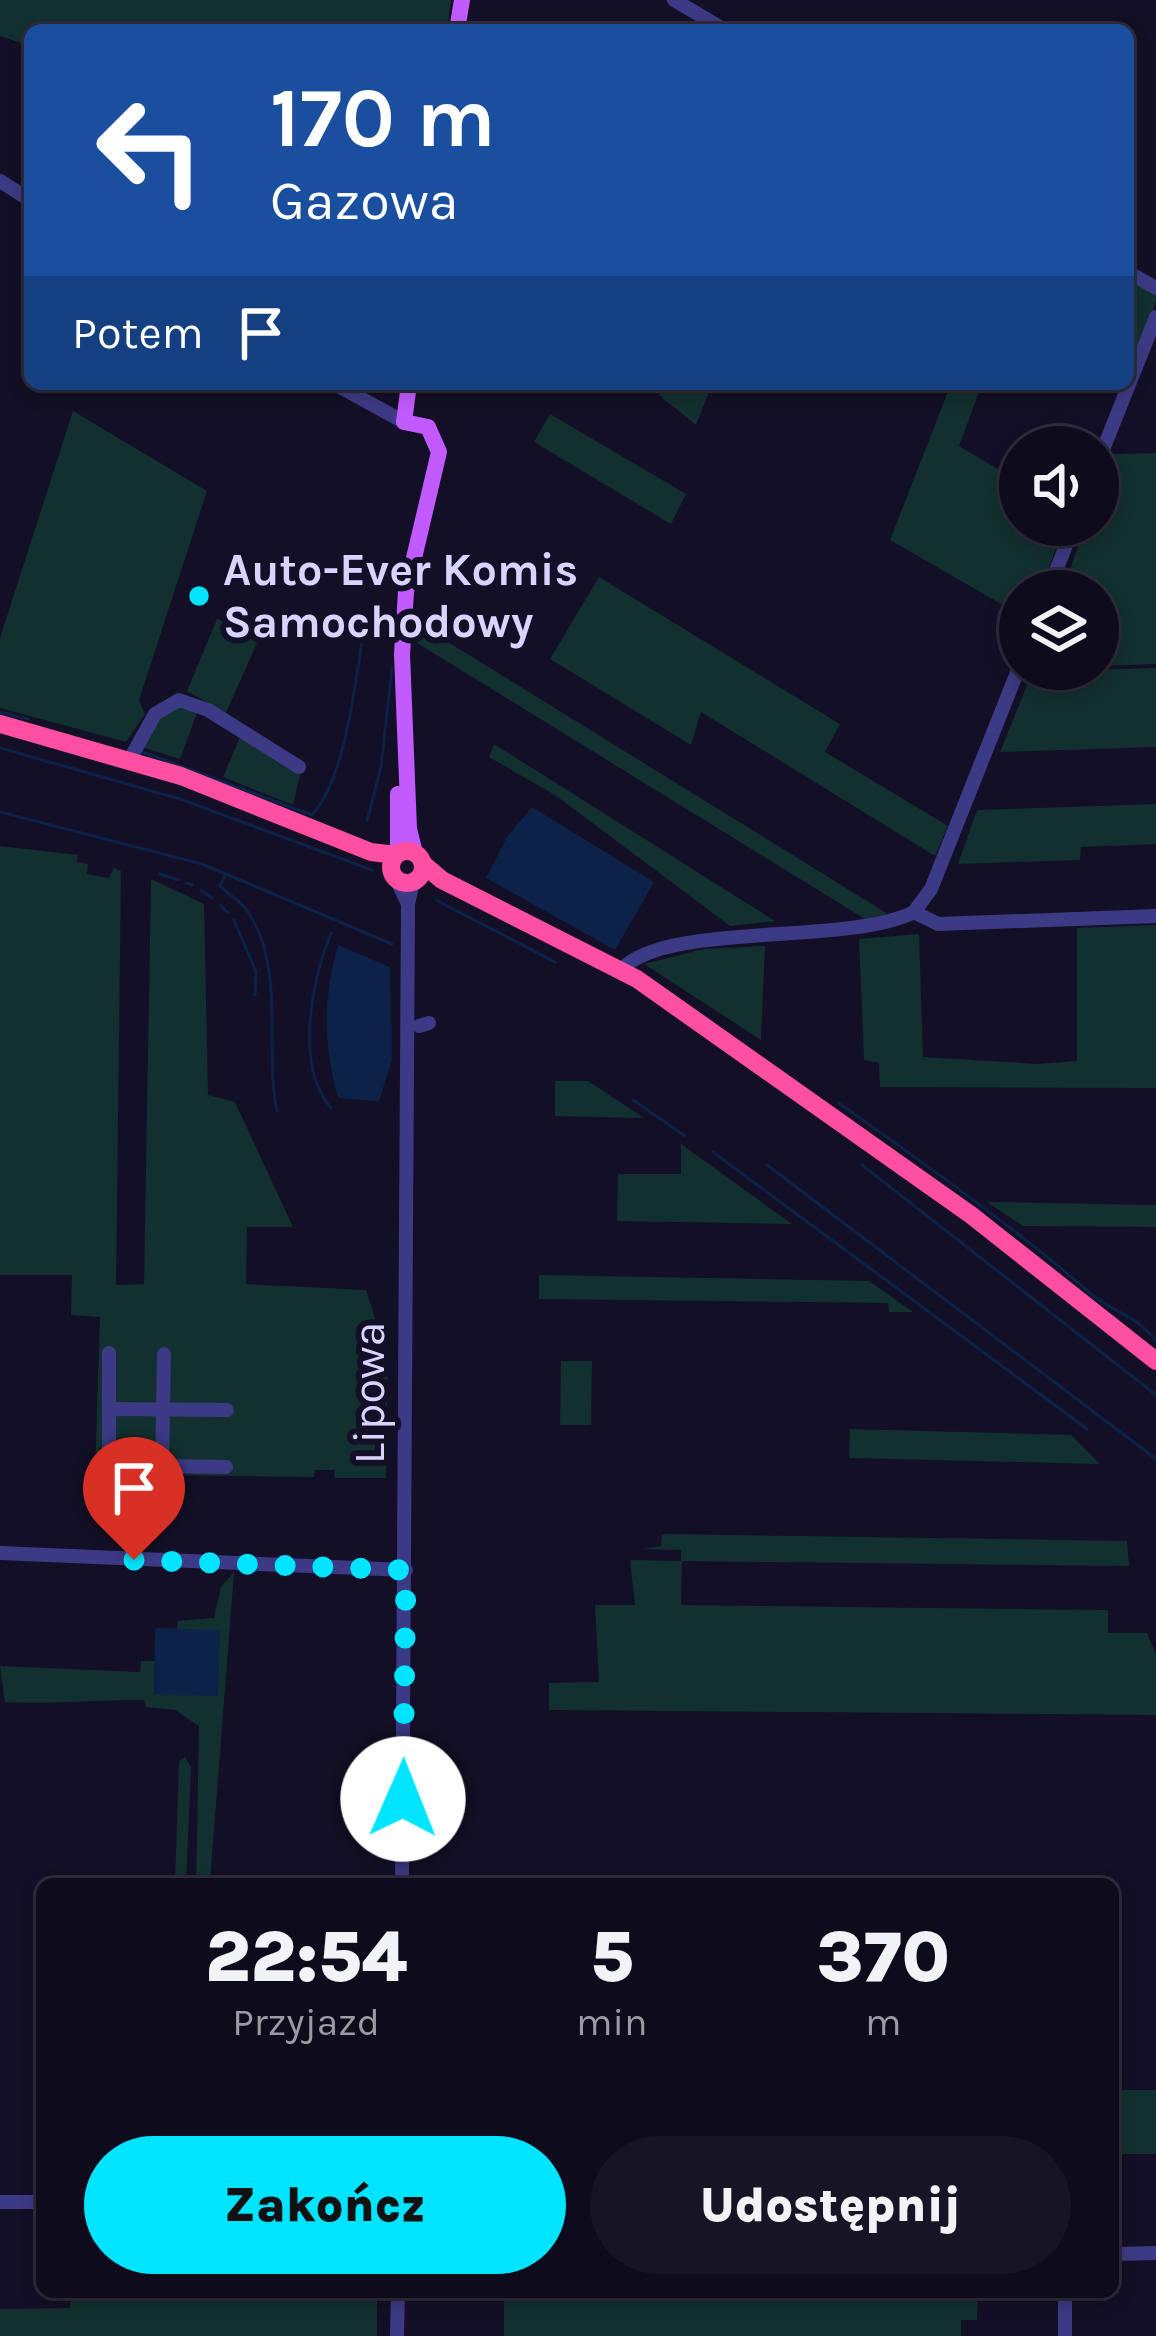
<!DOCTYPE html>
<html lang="pl">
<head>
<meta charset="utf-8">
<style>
	:root { --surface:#0e0b1c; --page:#171425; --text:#f1f3f6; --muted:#9b9ba3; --line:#2e2b3b; --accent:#00e5ff }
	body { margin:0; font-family:Karla,sans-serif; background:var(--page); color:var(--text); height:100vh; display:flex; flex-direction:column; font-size:45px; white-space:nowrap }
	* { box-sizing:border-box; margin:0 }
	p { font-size:39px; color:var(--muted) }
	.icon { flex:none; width:66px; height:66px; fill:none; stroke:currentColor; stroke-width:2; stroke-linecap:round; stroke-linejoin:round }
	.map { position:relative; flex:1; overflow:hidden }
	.side { position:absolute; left:36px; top:1878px; width:1083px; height:420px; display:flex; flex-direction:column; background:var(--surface); border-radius:18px; box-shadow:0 6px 18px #0003,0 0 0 3px var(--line) }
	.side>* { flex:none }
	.hud { position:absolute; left:24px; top:24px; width:1110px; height:366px; border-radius:18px; box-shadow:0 6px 18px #0003,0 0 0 3px var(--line); background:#1a4fa0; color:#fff; overflow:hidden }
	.fabs { position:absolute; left:999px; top:426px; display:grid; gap:24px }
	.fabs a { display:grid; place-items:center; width:120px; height:120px; border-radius:50%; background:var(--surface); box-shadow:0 6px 18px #0003,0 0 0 3px var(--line); font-size:60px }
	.pin { position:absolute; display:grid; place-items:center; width:102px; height:102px; color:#fff; margin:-123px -51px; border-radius:50% 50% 50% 0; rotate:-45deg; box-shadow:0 0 12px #0007 }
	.pin .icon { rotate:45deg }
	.me { position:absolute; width:132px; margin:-66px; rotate:1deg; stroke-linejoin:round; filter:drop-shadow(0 0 9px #0008) }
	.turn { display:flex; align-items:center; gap:42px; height:252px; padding:0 48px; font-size:54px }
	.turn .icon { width:156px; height:156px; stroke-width:2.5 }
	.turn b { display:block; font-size:84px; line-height:102px }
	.then { display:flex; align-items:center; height:114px; padding:0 48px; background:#0003; gap:24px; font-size:45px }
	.eta { display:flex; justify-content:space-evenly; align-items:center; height:204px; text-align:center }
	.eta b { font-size:72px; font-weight:800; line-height:84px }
	.cta { display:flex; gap:24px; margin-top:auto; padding:24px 48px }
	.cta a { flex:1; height:138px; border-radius:72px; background:var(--accent); color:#111; font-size:48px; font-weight:800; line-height:138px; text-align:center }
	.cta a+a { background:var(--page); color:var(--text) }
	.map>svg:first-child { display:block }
	.green { fill:#12302f }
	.water { fill:#0c2248 }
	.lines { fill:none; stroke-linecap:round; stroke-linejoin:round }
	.stream { stroke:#0c2248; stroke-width:3 }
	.minor { stroke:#3d3a85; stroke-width:14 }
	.major { stroke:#c25bff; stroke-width:16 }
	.highway { stroke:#ff4fa3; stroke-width:18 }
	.route { stroke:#00e5ff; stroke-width:21; stroke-dasharray:0 37.8 }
	.poi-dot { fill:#00e5ff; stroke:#130f26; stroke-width:4.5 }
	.labels { text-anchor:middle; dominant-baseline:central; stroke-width:12; stroke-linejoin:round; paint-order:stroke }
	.poi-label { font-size:45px; font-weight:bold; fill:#d9d4ff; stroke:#130f26; text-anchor:start }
	.street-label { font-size:45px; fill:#d9d4ff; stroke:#130f26 }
</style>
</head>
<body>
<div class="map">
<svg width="1156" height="2336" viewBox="0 0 1156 2336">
	<rect width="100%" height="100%" fill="#130f26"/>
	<g class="green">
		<path d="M0 0H451L447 30H30V46L0 36Z"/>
		<path d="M1136 282 1156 294V302L1134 358 1128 354V303Z"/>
		<path d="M663 384H712L696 425 659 395Z"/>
		<path d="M951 384H982L959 446 1020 482V525H1065L1040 591H1020V615L890 540Z"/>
		<path d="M73 411 207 491 139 700 145 714 126 742 0 708V638Z"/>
		<path d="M550 414 686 494 671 524 534 442Z"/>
		<path d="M1156 453V664L1098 666V591H1062L1086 525H1098V494L1113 454Z"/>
		<path d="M599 577 840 724 825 752 948 826 935 856 701 712 691 745 550 659Z"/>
		<path d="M217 619 260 636 226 713 187 691Z"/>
		<path d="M427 629 888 914 865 919 417 643Z"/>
		<path d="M1156 668V747L1000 752 1030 678 1050 671Z"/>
		<path d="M179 707 198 710 180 759 141 747 156 721Z"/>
		<path d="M240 737 300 775 293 805 223 777Z"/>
		<path d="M494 744 775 921 730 926 555 795 489 757Z"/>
		<path d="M1156 804V844L1081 847 1080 860 958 864 977 810Z"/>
		<path d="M0 846 78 855 77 862 88 864 87 874 109 878 114 868 121 871 116 1285 144 1284 151 879 204 904 208 1095 235 1102 293 1227H247L246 1284 366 1290 388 1359 386 1478H335L334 1470H315L314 1477 95 1474 100 1317 71 1315 72 1275H0Z"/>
		<path d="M1156 925V1088L880 1087 879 1063 864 1060 859 939 919 934 923 1057 1038 1064 1077 1061V928Z"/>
		<path d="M765 946 761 1040 644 964 703 949Z"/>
		<path d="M555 1081H588L644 1118 555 1116Z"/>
		<path d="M681 1144 792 1224 617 1221 618 1174H681Z"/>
		<path d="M987 1202 1156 1205V1227L1023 1226Z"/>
		<path d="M539 1275 869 1281 913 1312H889L888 1303 539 1299Z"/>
		<path d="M561 1361H592L591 1425H560Z"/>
		<path d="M850 1429 1071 1435 1100 1464 849 1458Z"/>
		<path d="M662 1534 1127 1541 1129 1566 682 1561 681 1605 1108 1610V1633H1147L1156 1654V1715L549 1710V1683L599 1682 595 1605H635L630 1560 681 1561V1550L643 1549 661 1546Z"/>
		<path d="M234 1572 210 1882 250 1884H196L199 1726 175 1710 146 1707 144 1700C96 1699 54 1705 5 1702L0 1666 140 1672 141 1661H155L154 1694 219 1631 177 1629 178 1621 214 1618 221 1587Z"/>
		<path d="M185 1757 191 1767 186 1884H175L179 1761Z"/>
		<rect x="1113" y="2090" width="43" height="64"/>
		<path d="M71 2292H377V2336H0V2309L70 2308Z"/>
		<path d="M504 2292H554L555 2297 586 2292H978L977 2320H961V2336H504Z"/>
	</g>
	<g class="water">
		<path d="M532 807 654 882 615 950 486 878 507 837Z"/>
		<path d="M338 945 390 967 392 1060 379 1101 338 1098C323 1043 323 999 338 945Z"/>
		<path d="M155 1628 220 1630 218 1696 154 1694Z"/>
	</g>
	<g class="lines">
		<g class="stream">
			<path d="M0 712 28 719"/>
			<path d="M0 748 180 799 372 870"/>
			<path d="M143 752 312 815C347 776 355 680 364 629"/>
			<path d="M0 812 202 864 392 944"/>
			<path d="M367 821 381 767 392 668"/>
			<path d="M160 874 179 880"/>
			<path d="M225 875 220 886C230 896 241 901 248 912 286 968 264 1047 277 1111"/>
			<path d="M187 883 192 885"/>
			<path d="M201 890 212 898"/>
			<path d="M436 900 555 962"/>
			<path d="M220 905 228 913"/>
			<path d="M234 920 256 972 255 995"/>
			<path d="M633 1100 685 1136"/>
			<path d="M839 1103C924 1164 1011 1224 1090 1293 1113 1313 1137 1315 1156 1341"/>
			<path d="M331 1108C294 1065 312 980 331 933"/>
			<path d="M713 1152 1087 1429"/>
			<path d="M767 1165 1156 1459"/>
			<path d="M862 1165 1156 1395"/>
		</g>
		<g class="minor">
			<path d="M674 0 725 30"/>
			<path d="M0 181 30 200"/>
			<path d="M1128 272 1156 288"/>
			<path d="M335 384 404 422"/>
			<path d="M1098 462 1156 317"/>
			<path d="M1048 591 1074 525"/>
			<path d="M130 759 155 714 179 700 208 710 299 767"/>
			<path d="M396 879 408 904"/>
			<path d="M914 912 938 924 1156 916"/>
			<path d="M621 970C666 921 847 946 914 912L931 889 1020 665"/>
			<path d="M419 1026 429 1023"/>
			<path d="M109 1409V1353"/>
			<path d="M162 1466 164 1354"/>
			<path d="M226 1467 109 1465V1409L227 1410"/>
			<path d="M0 1553 406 1570"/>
			<path d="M402 1884 408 904 413 882"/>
			<path d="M0 2202H42"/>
			<path d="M1113 2254 1156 2253"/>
			<path d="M1065 2292V2336"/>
			<path d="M397 2336 398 2292"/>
		</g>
		<g class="major">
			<path d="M457 30 462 0"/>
			<path d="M409 384 404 422 428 427 439 452 406 592 402 654 409 829 415 853"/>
			<path d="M398 794V853"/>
		</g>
		<g class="highway">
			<path d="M0 724 181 776 371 852 396 855"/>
			<circle cx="407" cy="867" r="16"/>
			<path d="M423 864 442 880 637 979 971 1215 1156 1361"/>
		</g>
	</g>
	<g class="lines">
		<path class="route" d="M134 1560 406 1570 403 1799"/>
	</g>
	<circle class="poi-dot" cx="199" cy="596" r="12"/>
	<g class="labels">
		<g class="poi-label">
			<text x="223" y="570">Auto-Ever Komis<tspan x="223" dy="52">Samochodowy</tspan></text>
		</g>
		<g class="street-label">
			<text transform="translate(369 1393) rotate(-90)">Lipowa</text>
		</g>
	</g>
</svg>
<div class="fabs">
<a><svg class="icon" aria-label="sound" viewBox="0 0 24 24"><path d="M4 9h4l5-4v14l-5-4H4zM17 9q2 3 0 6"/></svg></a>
<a><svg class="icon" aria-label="layers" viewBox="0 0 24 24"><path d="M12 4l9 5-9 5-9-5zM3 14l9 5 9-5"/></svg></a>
</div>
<div class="pin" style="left:134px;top:1560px;background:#d93025"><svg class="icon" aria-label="arrive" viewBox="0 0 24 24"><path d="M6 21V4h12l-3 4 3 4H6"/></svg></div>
<svg class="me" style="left:403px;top:1799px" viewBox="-20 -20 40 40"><circle r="19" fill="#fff"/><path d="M0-13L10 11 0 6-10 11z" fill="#00e5ff"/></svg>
<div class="hud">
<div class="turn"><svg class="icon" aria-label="left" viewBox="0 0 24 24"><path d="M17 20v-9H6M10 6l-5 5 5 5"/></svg><div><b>170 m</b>Gazowa</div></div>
<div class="then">Potem<svg class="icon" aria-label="arrive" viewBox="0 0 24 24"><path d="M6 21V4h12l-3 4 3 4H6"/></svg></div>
</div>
<section class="side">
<div class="eta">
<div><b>22:54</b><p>Przyjazd</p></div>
<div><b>5</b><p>min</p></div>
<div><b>370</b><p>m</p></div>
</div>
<div class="cta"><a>Zakończ</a><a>Udostępnij</a></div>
</section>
</div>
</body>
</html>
